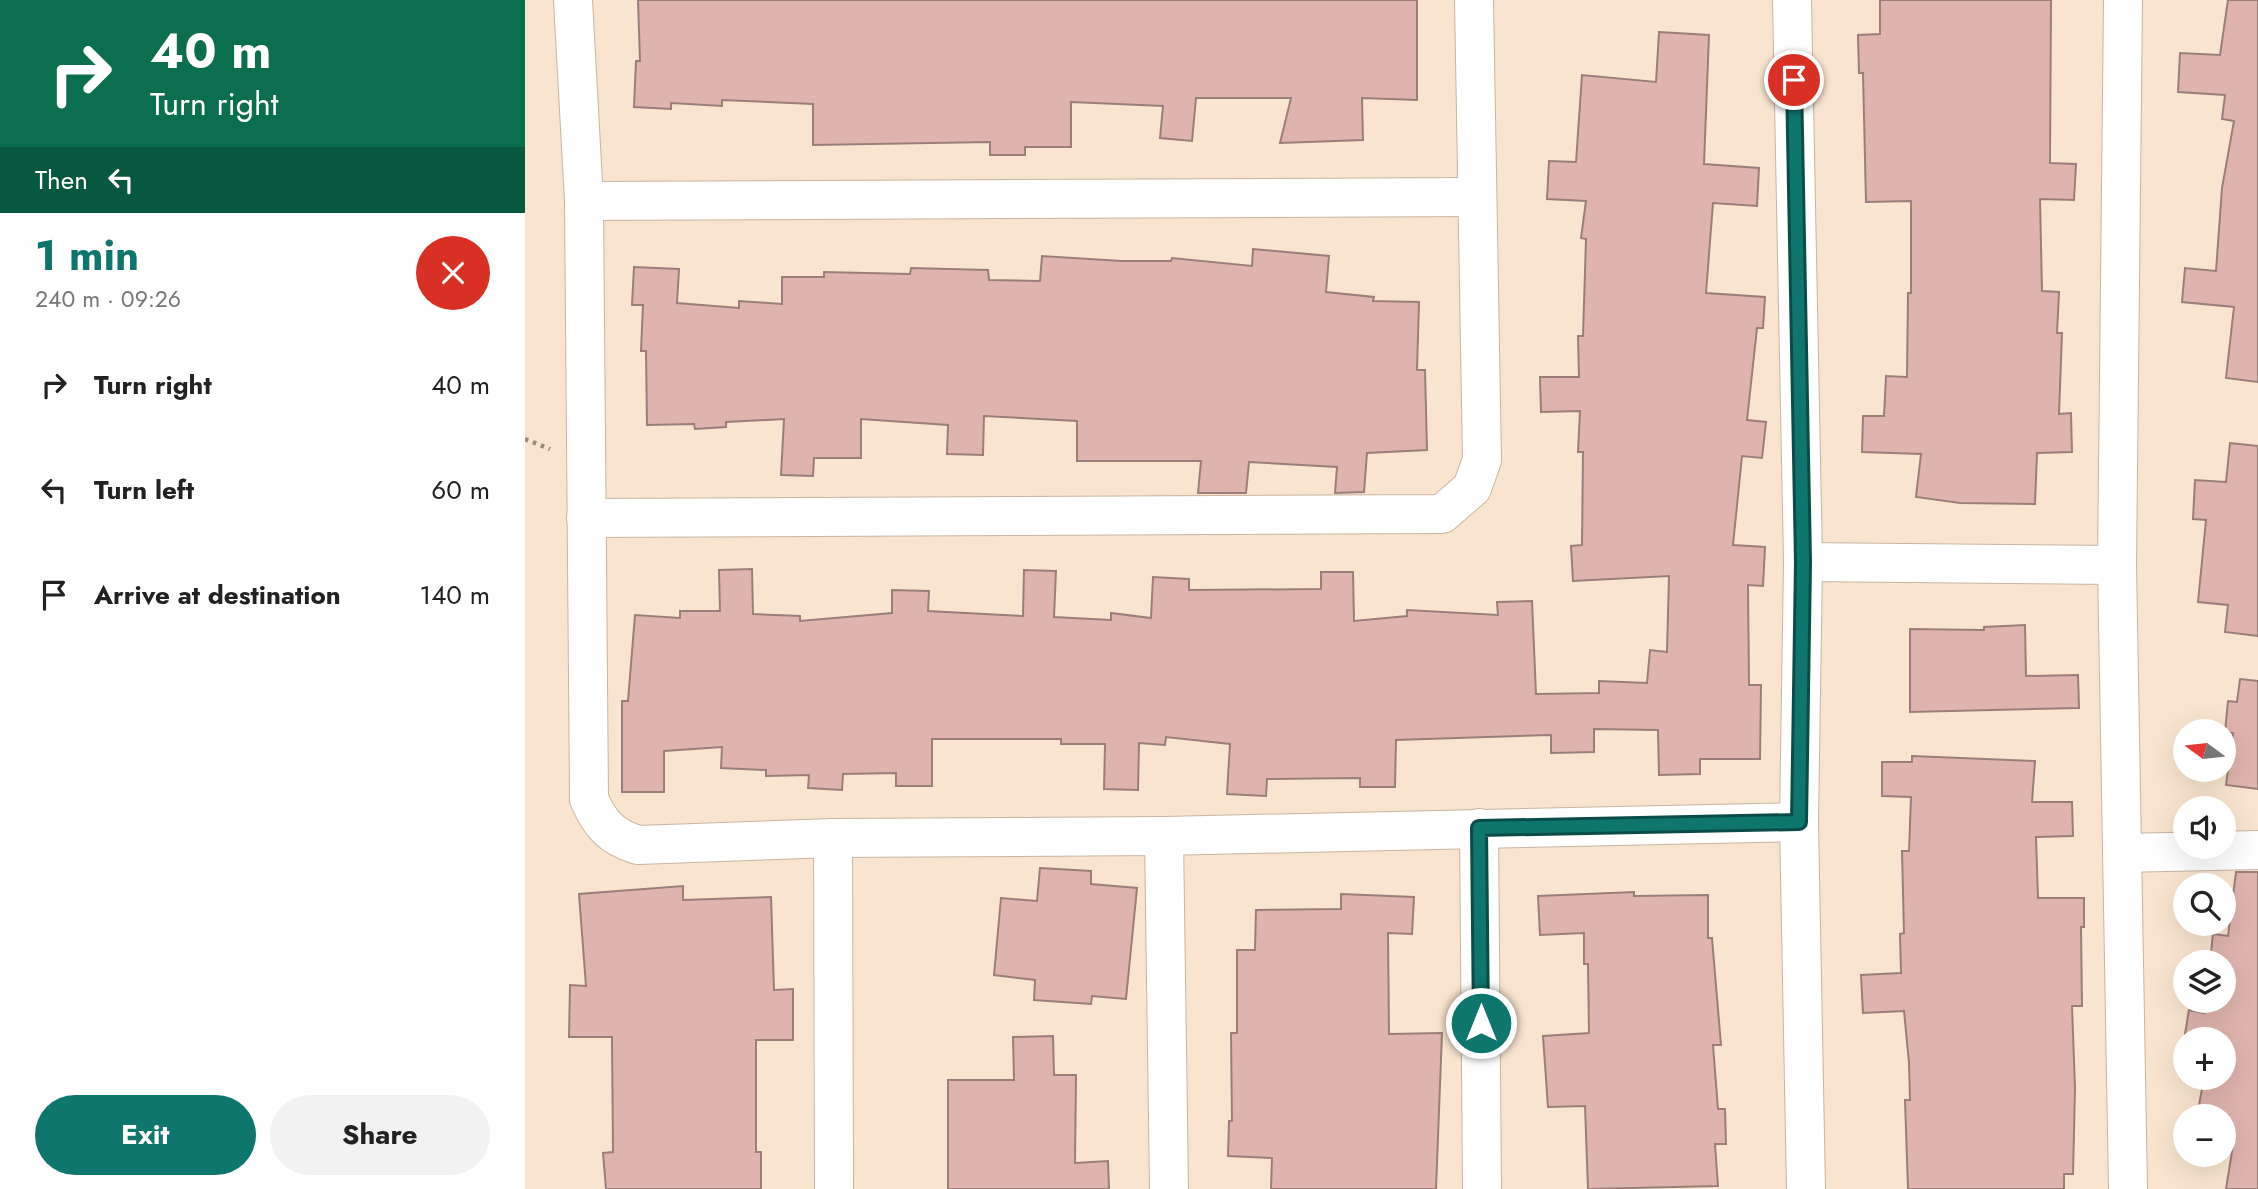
<!DOCTYPE html>
<html lang="en">
<head>
<meta charset="utf-8">
<style>
	:root { --surface:#fff; --page:#f2f2f2; --text:#222; --muted:#767676; --accent:#0f766e }
	body { margin:0; font-family:Jost,sans-serif; background:var(--page); color:var(--text); height:100vh; display:flex; flex-direction:column; font-size:26px; white-space:nowrap }
	* { box-sizing:border-box; margin:0 }
	p { font-size:23px; color:var(--muted) }
	.icon { flex:none; width:38px; height:38px; fill:none; stroke:currentColor; stroke-width:2; stroke-linecap:round; stroke-linejoin:round }
	.map { position:relative; flex:1; overflow:hidden }
	.panel { display:flex; flex-direction:column; background:var(--surface); width:525px }
	.panel>* { flex:none }
	.top-card { background:#0b6e4f; color:#fff; overflow:hidden }
	.needle { width:46px; rotate:285deg }
	.tools { position:absolute; left:1648px; top:719px; display:grid; gap:14px }
	.tools a { display:grid; place-items:center; width:63px; height:63px; border-radius:50%; background:var(--surface); box-shadow:0 7px 28px #0002; font-size:35px }
	.pin { position:absolute; display:grid; place-items:center; width:60px; height:60px; color:#fff; margin:-30px; border:4px solid #fff; border-radius:50%; box-shadow:0 2px 7px #0007 }
	.me { position:absolute; width:77px; margin:-38px; rotate:0deg; stroke-linejoin:round; filter:drop-shadow(0 0 5px #0008) }
	.turn { display:flex; align-items:center; gap:24px; height:147px; padding:0 35px; font-size:32px }
	.turn .icon { width:91px; height:91px; stroke-width:2.5 }
	.turn b { display:block; font-size:49px; line-height:60px }
	.then { display:flex; align-items:center; height:66px; padding:0 35px; background:#0003; gap:14px; font-size:26px }
	.round { display:grid; place-items:center; flex:none; width:74px; height:74px; border-radius:37px; background:var(--page) }
	.summary { display:flex; align-items:center; justify-content:space-between; height:119px; padding:0 35px }
	h1 { font-size:42px; font-weight:700; line-height:52px; color:var(--accent) }
	.cta { display:flex; gap:14px; margin-top:auto; padding:14px 35px }
	.cta a { flex:1; height:80px; border-radius:42px; background:var(--accent); color:#fff; font-size:28px; font-weight:700; line-height:80px; text-align:center }
	.cta a+a { background:var(--page); color:var(--text) }
	ul { padding:0; list-style:none }
	li { display:flex; align-items:center; gap:21px; height:105px; padding:0 35px }
	li div { flex:1 }
	li b { display:block; font-size:26px }
	li em { font-style:normal }
	main { display:flex; flex:1; min-height:0 }
	.map>svg:first-child { display:block }
	.building { fill:#e0b4ae; stroke:#9b7e7a; stroke-width:2 }
	.lines { fill:none; stroke-linecap:round; stroke-linejoin:round }
	.minor-casing { stroke:#c8b5a0; stroke-width:40 }
	.path { stroke:#988a7a; stroke-width:4.5; stroke-dasharray:3.5 5; stroke-linecap:butt }
	.minor { stroke:#fff; stroke-width:38 }
	.route-casing { stroke:#0a4d48; stroke-width:18 }
	.route { stroke:#0f766e; stroke-width:12 }
</style>
</head>
<body>
<main>
<section class="panel">
<div class="top-card">
<div class="turn"><svg class="icon" aria-label="right" viewBox="0 0 24 24"><path d="M7 20v-9h11M14 6l5 5-5 5"/></svg><div><b>40 m</b>Turn right</div></div>
<div class="then">Then<svg class="icon" aria-label="left" viewBox="0 0 24 24"><path d="M17 20v-9H6M10 6l-5 5 5 5"/></svg></div>
</div>
<div class="summary"><div><h1>1 min</h1><p>240 m · 09:26</p></div><a class="round" style="background:#d93025;color:#fff"><svg class="icon" aria-label="close" viewBox="0 0 24 24"><path d="M6 6l12 12M18 6L6 18"/></svg></a></div>
<ul>
<li><svg class="icon" aria-label="right" viewBox="0 0 24 24"><path d="M7 20v-9h11M14 6l5 5-5 5"/></svg><div><b>Turn right</b></div><em>40 m</em></li>
<li><svg class="icon" aria-label="left" viewBox="0 0 24 24"><path d="M17 20v-9H6M10 6l-5 5 5 5"/></svg><div><b>Turn left</b></div><em>60 m</em></li>
<li><svg class="icon" aria-label="arrive" viewBox="0 0 24 24"><path d="M6 21V4h12l-3 4 3 4H6"/></svg><div><b>Arrive at destination</b></div><em>140 m</em></li>
</ul>
<div class="cta"><a>Exit</a><a>Share</a></div>
</section>
<div class="map">
<svg width="1733" height="1189" viewBox="0 0 1733 1189">
	<rect width="100%" height="100%" fill="#f9e5cf"/>
	<g class="building">
		<path d="M113 0H892V100L837 98 838 140 755 143 766 98H671L667 141 635 138 638 106 546 102V147H500V155H465V142L288 145V104L197 100V106L146 103V109L109 107 111 61H115Z"/>
		<path d="M1355 0H1526L1525 163 1551 164 1549 200 1515 199 1517 291 1534 292 1532 333H1537L1534 414 1546 413 1547 452 1512 453 1510 504 1435 503 1391 497 1396 454 1337 452 1338 416H1359L1361 376 1382 377 1383 293H1386V201L1341 202 1338 73H1334L1333 35 1355 34Z"/>
		<path d="M1703 0H1733V382L1701 378 1709 307 1657 302 1660 268 1691 271 1697 188 1709 121 1697 119 1700 95 1653 92 1655 53 1695 55Z"/>
		<path d="M1134 32 1184 35 1179 164 1234 168 1232 206 1188 203 1181 293 1240 297 1238 328H1232L1222 420 1241 422 1237 458 1217 456 1208 545 1240 547 1238 586 1223 585 1224 685H1236L1235 759H1175V774L1134 775 1133 730 1069 729V752L1026 753V735L871 740 870 787H835V778L742 779 741 796 702 794 705 744 641 737 640 745 614 743 613 790 579 789 580 744H536V739H407V786H371V773L318 774 317 790 283 788 284 775 241 776V770L196 768 197 747 139 751V792H97V701H103L110 615 155 618V611H195L194 570 227 569 228 614 275 616V621L367 613V590L404 591 403 611 498 616 499 570 531 571 529 617 586 620V613L626 618 628 577 664 579V590L796 589V572H828L829 621 882 616V610L973 615 972 602 1007 601 1011 694 1074 693V681L1122 683 1125 650 1142 652 1144 576 1048 581 1046 546 1057 545 1058 452H1053L1055 411 1016 412 1015 377H1054L1053 336H1058L1061 239 1056 238 1061 201 1022 199 1024 161 1051 162 1057 75 1131 82Z"/>
		<path d="M728 249 804 256 801 292 849 297 848 301 894 302 892 370H900L902 450 842 453 839 492 810 493 812 467 724 462 721 493H673L676 461H552V421L459 416 458 455 422 454 423 425 336 419V458H289L288 476 256 475 259 419 201 422V427L170 429 169 424 122 425 121 351H116L118 305H107L109 267 154 269 152 303 214 308V301L257 304V277H299V272L385 274 386 268 463 270 464 280 515 281 517 256 597 261H646L647 258 727 266Z"/>
		<path d="M1705 443 1733 446V636L1700 632 1703 605 1673 602 1681 520 1668 519 1670 480 1701 482Z"/>
		<path d="M1500 625 1501 676 1553 675 1554 708 1385 712V629L1459 630V627Z"/>
		<path d="M1715 679 1733 681V789L1701 785 1708 733 1700 732 1703 701 1712 702Z"/>
		<path d="M1387 756 1510 761 1507 802H1547L1548 836 1511 837 1513 898H1559V927H1556L1557 1006H1547L1550 1088 1548 1174H1539V1189H1383L1380 1100H1385L1384 1063 1379 1011 1338 1013 1336 975 1376 973 1375 934 1379 933 1377 851H1384L1386 797 1357 796V762H1387Z"/>
		<path d="M515 868 566 871V884L612 888 601 999 567 996 566 1004 509 1000 510 980 469 975 476 898 512 901Z"/>
		<path d="M1711 872H1733V1189H1701L1709 1139 1699 1137V1116H1672L1679 1078H1699V1040H1661L1658 1046 1664 1010 1679 1013 1680 1001H1699V962H1685L1688 934 1703 936Z"/>
		<path d="M158 886V900L246 897 249 990 268 989V1040H231V1152H236V1189H81L78 1153 88 1152 87 1037H44L45 985 61 986 54 894Z"/>
		<path d="M1109 892V896L1183 895V938H1187L1196 1045H1188L1193 1109H1200L1201 1144H1190L1193 1186 1063 1189 1060 1106 1023 1107 1018 1036 1064 1033 1063 964H1059V933L1015 935 1013 896Z"/>
		<path d="M816 894 889 897 887 934 863 933 864 1034 917 1033 911 1189H746L747 1158 703 1156 704 1121H707L706 1033H712V950H730L731 910 816 909Z"/>
		<path d="M528 1036 529 1075H551L550 1163 583 1161 584 1189H423V1080H489L488 1037Z"/>
	</g>
	<g class="lines">
		<defs>
			<g id="minor">
				<path d="M48 0 59 201 64 799C75 824 86 837 113 845L308 838 639 836 1274 822"/>
				<path d="M1267 0 1278 562 1274 822 1281 1189"/>
				<path d="M1598 0 1592 565 1603 1189"/>
				<path d="M59 201 950 197"/>
				<path d="M61 518 917 514 947 488 957 460 949 0"/>
				<path d="M1278 562 1592 565"/>
				<path d="M954 828 957 1189"/>
				<path d="M639 836 644 1189"/>
				<path d="M308 838 309 1189"/>
				<path d="M1597 853 1733 850"/>
			</g>
		</defs>
		<use href="#minor" class="minor-casing"/>
		<path class="path" d="M0 439 25 449"/>
		<use href="#minor" class="minor"/>
	</g>
	<g class="lines">
		<defs>
			<path id="route" d="M956 1023 954 828 1274 822 1278 562 1269 80"/>
		</defs>
		<use href="#route" class="route-casing"/>
		<use href="#route" class="route"/>
	</g>
</svg>
<div class="tools">
<a><svg class="needle" viewBox="-14 -14 28 28"><path d="M0-13l5 13h-10z" fill="#e53935"/><path d="M0 13l5-13h-10z" fill="#767676"/></svg></a>
<a><svg class="icon" aria-label="sound" viewBox="0 0 24 24"><path d="M4 9h4l5-4v14l-5-4H4zM17 9q2 3 0 6"/></svg></a>
<a><svg class="icon" aria-label="search" viewBox="0 0 24 24"><circle cx="10" cy="10" r="6"/><path d="M15 15l6 6"/></svg></a>
<a><svg class="icon" aria-label="layers" viewBox="0 0 24 24"><path d="M12 4l9 5-9 5-9-5zM3 14l9 5 9-5"/></svg></a>
<a>+</a>
<a>−</a>
</div>
<div class="pin" style="left:1269px;top:80px;background:#d93025"><svg class="icon" aria-label="arrive" viewBox="0 0 24 24"><path d="M6 21V4h12l-3 4 3 4H6"/></svg></div>
<svg class="me" style="left:956px;top:1023px" viewBox="-20 -20 40 40"><circle r="17" fill="#0f766e" stroke="#fff" stroke-width="3"/><path d="M0-11L8 9 0 5-8 9z" fill="#fff"/></svg>
</div>
</main>
</body>
</html>
